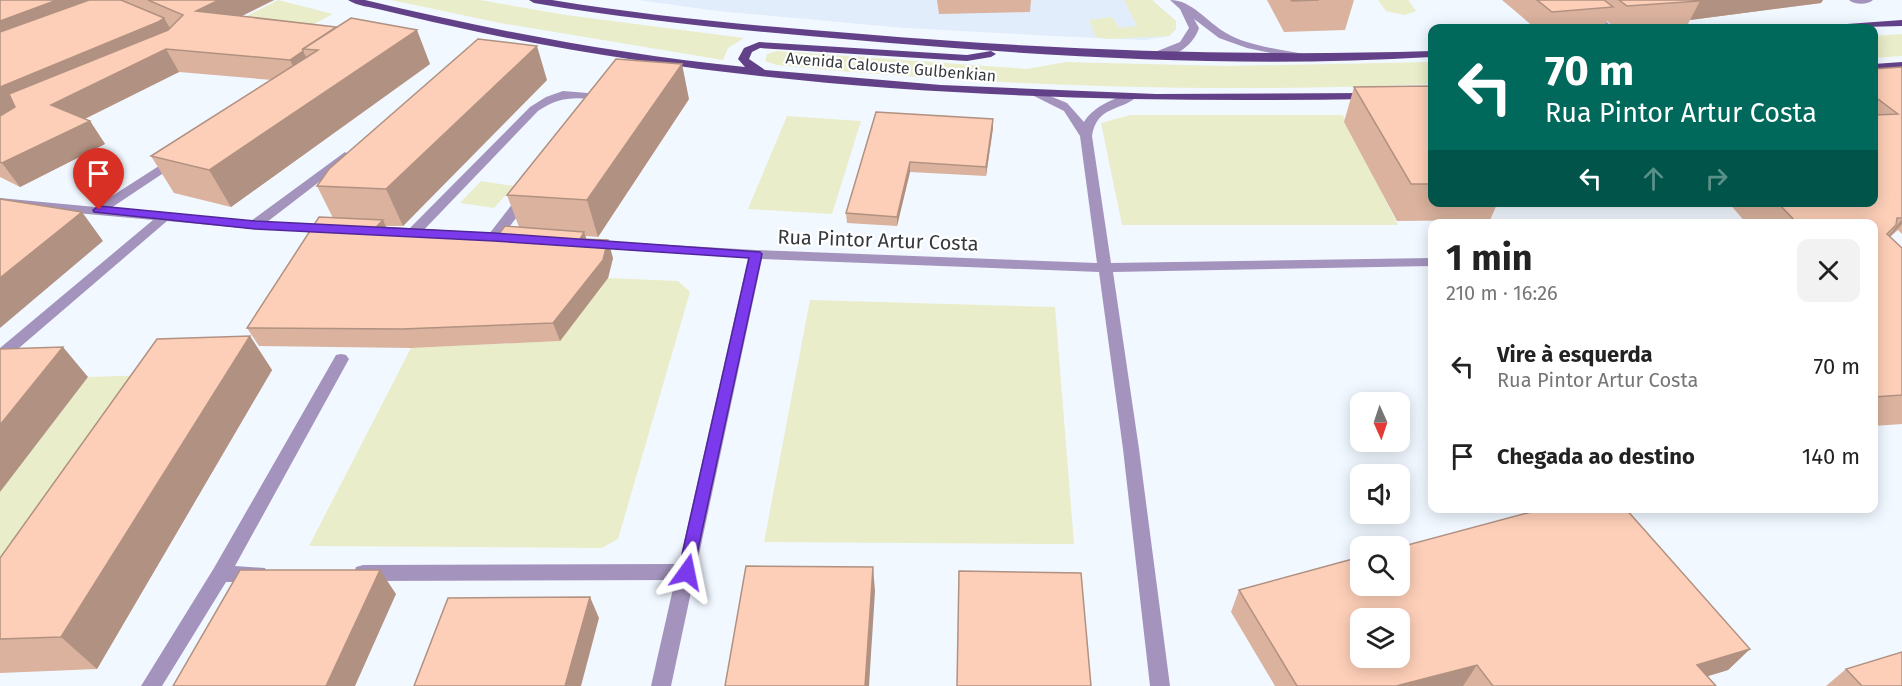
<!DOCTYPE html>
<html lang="pt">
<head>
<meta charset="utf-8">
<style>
	:root { --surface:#fff; --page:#f2f2f2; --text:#222; --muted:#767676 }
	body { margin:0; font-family:"Fira Sans",sans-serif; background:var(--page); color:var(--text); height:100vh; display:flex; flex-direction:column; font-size:22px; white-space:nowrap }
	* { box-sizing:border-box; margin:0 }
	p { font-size:20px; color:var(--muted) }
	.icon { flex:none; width:33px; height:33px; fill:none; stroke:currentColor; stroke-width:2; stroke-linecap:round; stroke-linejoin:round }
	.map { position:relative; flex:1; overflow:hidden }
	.panel { position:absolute; left:1428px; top:219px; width:450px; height:294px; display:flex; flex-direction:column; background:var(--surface); border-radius:12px; box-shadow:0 3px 15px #0003 }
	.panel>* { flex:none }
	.hud { position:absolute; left:1428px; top:24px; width:450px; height:183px; border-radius:12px; box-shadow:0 3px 15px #0003; background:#00695c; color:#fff; overflow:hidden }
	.needle { width:39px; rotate:177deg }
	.controls { position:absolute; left:1350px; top:392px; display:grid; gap:12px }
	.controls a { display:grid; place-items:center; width:60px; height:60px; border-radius:12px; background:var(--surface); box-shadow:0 3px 15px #0003; font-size:30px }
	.pin { position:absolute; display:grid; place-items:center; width:51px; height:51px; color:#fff; margin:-62px -26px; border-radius:50% 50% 50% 0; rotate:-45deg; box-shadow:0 0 6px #0007 }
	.pin .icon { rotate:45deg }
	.me { position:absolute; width:66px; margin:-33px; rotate:12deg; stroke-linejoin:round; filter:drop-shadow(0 0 4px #0008) }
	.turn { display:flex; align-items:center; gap:21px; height:126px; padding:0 18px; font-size:27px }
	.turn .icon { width:78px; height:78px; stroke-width:2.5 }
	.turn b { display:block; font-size:42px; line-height:51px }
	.lanes { display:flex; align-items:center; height:57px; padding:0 18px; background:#0003; justify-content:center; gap:30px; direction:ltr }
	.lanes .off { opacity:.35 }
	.round { display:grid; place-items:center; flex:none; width:63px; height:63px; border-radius:12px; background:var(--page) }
	.head { display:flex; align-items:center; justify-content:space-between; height:102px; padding:0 18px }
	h1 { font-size:36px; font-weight:700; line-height:45px }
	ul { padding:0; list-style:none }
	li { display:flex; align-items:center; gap:18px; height:90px; padding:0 18px }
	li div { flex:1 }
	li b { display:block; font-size:22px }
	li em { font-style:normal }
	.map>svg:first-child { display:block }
	.built { fill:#e1edfa }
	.green { fill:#eaedc9 }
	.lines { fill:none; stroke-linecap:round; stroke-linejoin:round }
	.minor { fill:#a494bd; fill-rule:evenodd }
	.major { fill:#624188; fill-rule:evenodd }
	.wall { fill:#dab29e }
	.shaded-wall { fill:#b19181 }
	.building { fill:#fdcfb8; stroke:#b19181; stroke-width:1.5; fill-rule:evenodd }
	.route { fill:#7c3aed; stroke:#51269a; stroke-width:1.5 }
	.labels { text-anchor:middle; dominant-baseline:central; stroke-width:4.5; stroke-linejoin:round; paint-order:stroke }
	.far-street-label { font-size:16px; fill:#373a3d; stroke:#fff }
	.street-label { font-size:20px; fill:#373a3d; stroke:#fff }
</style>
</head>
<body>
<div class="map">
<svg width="1902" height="686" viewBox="0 0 1902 686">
	<rect width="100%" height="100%" fill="#f1f8ff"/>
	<path class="built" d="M638 0H1152L1176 21V29L1169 36 1144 40 1093 38 904 28 717 11Z"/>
	<g class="green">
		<path d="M278 0 333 14 286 39 223 28Z"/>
		<path d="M391 0H480L566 15 744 38 728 48 723 60 500 23Z"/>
		<path d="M1124 0H1152L1176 21V29L1169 36 1107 39 1096 37 1089 20 1112 17 1119 28 1137 26Z"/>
		<path d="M1378 0H1408L1416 11 1405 15 1386 11Z"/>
		<path d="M1902 34V56L1874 58V36Z"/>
		<path d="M777 51 1027 69 1066 62 1225 66 1432 62V84C1214 93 995 87 777 65L765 61 767 54Z"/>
		<path d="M1130 115H1343L1398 225H1122L1101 123Z"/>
		<path d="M787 116 861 121 832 214 748 209Z"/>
		<path d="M481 181 514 186 494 208 460 203Z"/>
		<path d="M608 278 678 281 690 292 618 539 602 548 309 546 411 348 559 341Z"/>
		<path d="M810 300 1055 307 1074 544 764 542Z"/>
		<path d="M182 374 0 646V492L88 377Z"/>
	</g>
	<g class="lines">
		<g class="minor">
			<path d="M1170 0C1192 0 1207 22 1226 33 1248 46 1279 49 1304 54L1309 57 1304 60 1247 48 1219 38 1194 19 1199 28C1193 47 1171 61 1150 58V54L1180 42 1189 28 1180 9Z"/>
			<path d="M1569 0H1580L1614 28H1603Z"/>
			<path d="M1849 0H1873C1868 5 1854 5 1849 0Z"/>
			<path d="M563 91 600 94 599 109H591L590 99C569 97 556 99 538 111L418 236H408L406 233 408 230 530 107 546 97Z"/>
			<path d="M1038 91 1067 103 1084 122C1094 106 1114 98 1132 93L1138 96C1120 112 1097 105 1092 136L1111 263 1432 258V266L1113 272 1139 449 1170 686H1150L1123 449 1099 272 762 259 671 686H651L675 580 363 581 356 579 354 573 356 567 363 565 679 564 748 258 589 247 582 243 584 240 756 250 1097 263 1080 136 1064 111 1034 96 1032 94Z"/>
			<path d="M345 152 351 156 349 159 267 222 332 225 337 226 339 229 337 232 254 229 167 221 5 360 0 361V348L153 220 0 206V198L95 207 176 155 182 159 180 162 111 208 251 221Z"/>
			<path d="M525 193 531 197 530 200 499 240H489L487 237 489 234 520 194Z"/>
			<path d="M341 354 346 355 349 359 235 566 265 568 267 574 265 580 258 582H226L162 686H141L214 568 336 355Z"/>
		</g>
		<g class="major">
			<path d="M348 0H365C490 30 617 54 745 67L738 59 744 48 759 42 967 55 991 51 996 54 991 57 967 61 760 48 752 52 749 59 765 70 941 85 1156 94 1371 93 1377 96 1371 99C1074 104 775 93 483 33 450 26 416 18 382 10 371 7 357 6 348 0Z"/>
			<path d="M529 0H552C655 17 759 26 862 34 1052 50 1241 57 1432 51V57C1252 68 1070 58 890 43 771 33 652 23 534 3Z"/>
			<path d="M1902 20V26L1828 28 1833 25Z"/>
			<path d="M1902 62V68L1874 70V64Z"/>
		</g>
	</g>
	<g class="wall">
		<path d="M0 0H274L241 16 430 64 231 207 174 193 151 156 272 80 179 72 85 119 90 121 105 144 20 187 0 177Z"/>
		<path d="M937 0H1031L1030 12 939 14Z"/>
		<path d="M1267 0H1354L1345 30 1284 32Z"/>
		<path d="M1502 0H1823L1821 3 1690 20 1688 24 1623 28H1615L1607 21 1603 28H1535Z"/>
		<path d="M1902 67V234L1898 230 1890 237 1902 248V424L1874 426V224H1747L1728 202H1874V69Z"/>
		<path d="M547 80 403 226H385L386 227 499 234 519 227 507 195 689 99 598 237 586 236V239L613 258 608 278 560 341 411 348 259 346 247 328 333 218 317 186Z"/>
		<path d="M1432 86V202H1498L1490 220 1397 221 1344 122 1354 87Z"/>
		<path d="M876 112 993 119V128L986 176 910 172 897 226 847 223 846 213Z"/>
		<path d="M250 336 272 370 97 669 0 673V558Z"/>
		<path d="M1239 590 1750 649 1728 670 1707 676 1716 686H1275L1231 612Z"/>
		<path d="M1846 669 1902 686H1826Z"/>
	</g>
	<g class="shaded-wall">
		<path d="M57 0H99L0 49V21Z"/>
		<path d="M219 0H274L208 33 196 11Z"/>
		<path d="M1694 0H1823L1821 3 1690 20 1700 1Z"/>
		<path d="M164 18 177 40 0 117V87Z"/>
		<path d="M417 30 430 64 231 207 209 170Z"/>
		<path d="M537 46 547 80 403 226 386 189Z"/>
		<path d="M166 49 179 72 66 128 51 105Z"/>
		<path d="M303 51 314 73 301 82 290 60Z"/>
		<path d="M682 64 689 99 598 237 587 200Z"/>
		<path d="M993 119V128L986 176V167Z"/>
		<path d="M90 121 105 144 20 187 2 163Z"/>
		<path d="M910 162V172L897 226V217Z"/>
		<path d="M82 212 103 241 0 328V278Z"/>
		<path d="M1902 219V224L1878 249Z"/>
		<path d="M383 220 391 238 376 227Z"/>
		<path d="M584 232 590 250 580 239Z"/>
		<path d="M608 240 613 258 608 278 560 341 553 323Z"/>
		<path d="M250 336 272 370 97 669 61 637Z"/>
		<path d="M63 347 88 377 0 492V425Z"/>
		<path d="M873 567 875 591 869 686H865Z"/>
		<path d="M380 570 396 594 355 686H326Z"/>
		<path d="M590 597 599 618 581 686H565Z"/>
		<path d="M1750 649 1728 670 1676 686 1697 665Z"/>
		<path d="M1477 665 1463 686H1396Z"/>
	</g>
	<g class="building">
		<path d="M0 0H57L0 21Z"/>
		<path d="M89 0H121L164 18 158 22 0 87V32Z"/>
		<path d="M148 0H219L196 11 336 27 303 49V51L290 60 166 49 51 105 90 121 2 163 0 162V116L15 107 9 94 168 30 183 15Z"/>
		<path d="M1291 0H1319L1292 1Z"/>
		<path d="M1537 0H1604L1613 7 1552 12Z"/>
		<path d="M1619 0H1698L1700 1 1627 6Z"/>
		<path d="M351 18 417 30 209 170 151 156 318 50 303 49Z"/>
		<path d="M478 39 537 46 386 189 317 186 329 169Z"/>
		<path d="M616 59 682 64 587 200 507 195Z"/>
		<path d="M1902 67V218H1897L1896 225 1887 234 1902 248V395L1874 397V224H1798L1777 202H1874V115L1898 114 1874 96V69Z"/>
		<path d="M1432 86V184H1411L1354 87Z"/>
		<path d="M876 112 993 119 986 167 910 162 897 217 846 213Z"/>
		<path d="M0 199 82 212 0 278Z"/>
		<path d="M319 217 383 220 376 227 499 234 505 226 584 232 580 239 608 240 603 260 553 323 402 329 247 328Z"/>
		<path d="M250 336 61 637 0 639V558L157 339Z"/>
		<path d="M63 347 0 425V349Z"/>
		<path d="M1546 508H1625L1750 649 1697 665 1716 686H1493L1477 665 1396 686H1297L1239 590 1360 557V585H1400V547ZM1360 618H1400V657H1360Z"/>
		<path d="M746 566 873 567 865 686H725Z"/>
		<path d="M240 570H380L326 686H173Z"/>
		<path d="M959 571 1081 573 1091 686H957Z"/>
		<path d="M590 597 565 686H414L448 598Z"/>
		<path d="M1902 652V686H1862L1846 669Z"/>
	</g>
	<path class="route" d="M99 206 255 221 494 233 760 252 762 254 692 577 687 580 681 577 678 572 749 258 494 241 255 229 94 212 93 210Z"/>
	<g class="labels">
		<g class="far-street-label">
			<text transform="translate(891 67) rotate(5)">Avenida Calouste Gulbenkian</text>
		</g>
		<g class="street-label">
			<text transform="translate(878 240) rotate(2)">Rua Pintor Artur Costa</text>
		</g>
	</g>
</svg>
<div class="controls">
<a><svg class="needle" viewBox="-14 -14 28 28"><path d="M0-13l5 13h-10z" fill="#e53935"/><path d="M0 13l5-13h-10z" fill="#767676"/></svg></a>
<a><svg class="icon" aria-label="sound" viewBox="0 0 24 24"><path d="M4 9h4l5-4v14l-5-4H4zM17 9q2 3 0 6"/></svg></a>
<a><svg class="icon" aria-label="search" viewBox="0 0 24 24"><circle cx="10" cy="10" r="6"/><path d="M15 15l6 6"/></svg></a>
<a><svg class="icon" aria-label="layers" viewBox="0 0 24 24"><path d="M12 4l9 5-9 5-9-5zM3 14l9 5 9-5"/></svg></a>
</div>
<div class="pin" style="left:99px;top:210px;background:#d93025"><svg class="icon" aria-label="arrive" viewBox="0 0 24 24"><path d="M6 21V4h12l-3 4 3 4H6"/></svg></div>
<svg class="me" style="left:687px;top:572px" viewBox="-20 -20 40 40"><path d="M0-17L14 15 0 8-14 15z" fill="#7c3aed" stroke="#fff" stroke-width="4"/></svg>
<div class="hud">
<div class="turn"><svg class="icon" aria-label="left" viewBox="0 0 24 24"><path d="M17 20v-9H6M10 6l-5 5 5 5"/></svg><div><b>70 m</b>Rua Pintor Artur Costa</div></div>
<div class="lanes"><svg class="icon" aria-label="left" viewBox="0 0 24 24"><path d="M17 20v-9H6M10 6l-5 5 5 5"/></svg><svg class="icon off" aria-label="ahead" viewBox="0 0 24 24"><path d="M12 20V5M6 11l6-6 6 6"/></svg><svg class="icon off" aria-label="right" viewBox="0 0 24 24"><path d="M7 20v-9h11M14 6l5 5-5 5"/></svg></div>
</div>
<section class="panel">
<div class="head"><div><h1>1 min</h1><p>210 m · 16:26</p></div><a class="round"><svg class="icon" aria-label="close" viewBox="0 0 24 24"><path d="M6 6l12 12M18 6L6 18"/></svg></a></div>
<ul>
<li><svg class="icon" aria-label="left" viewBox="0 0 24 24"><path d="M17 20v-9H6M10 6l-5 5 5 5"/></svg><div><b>Vire à esquerda</b><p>Rua Pintor Artur Costa</p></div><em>70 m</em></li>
<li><svg class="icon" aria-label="arrive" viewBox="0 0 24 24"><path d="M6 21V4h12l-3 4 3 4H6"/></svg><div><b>Chegada ao destino</b></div><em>140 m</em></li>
</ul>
</section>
</div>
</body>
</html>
